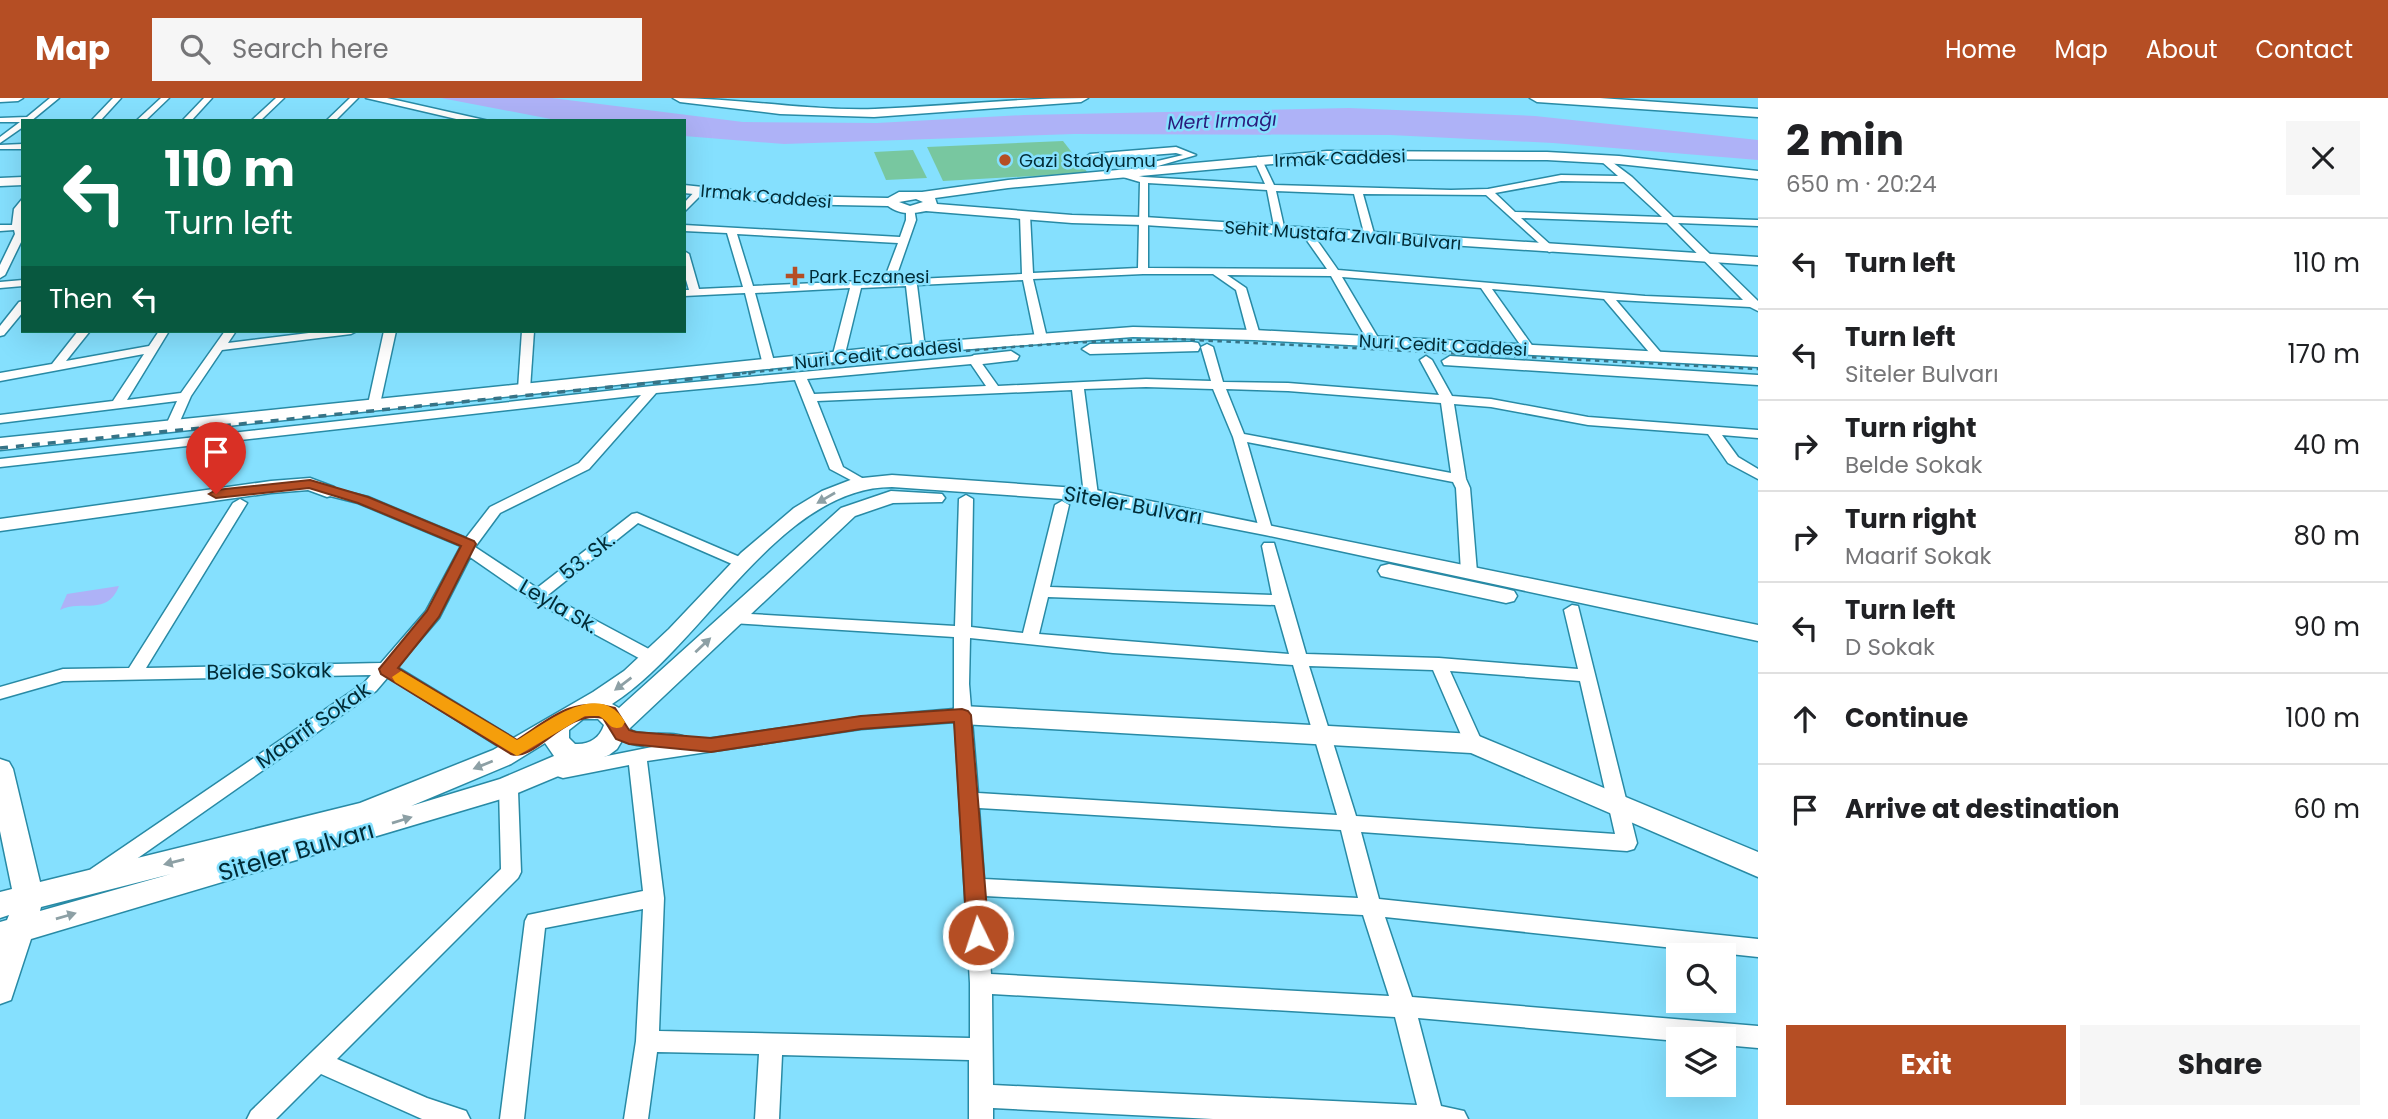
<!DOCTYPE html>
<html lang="en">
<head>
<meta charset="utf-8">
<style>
	:root { --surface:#fff; --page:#f6f6f6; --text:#202124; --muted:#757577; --line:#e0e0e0; --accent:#b54e24 }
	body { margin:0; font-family:Poppins,sans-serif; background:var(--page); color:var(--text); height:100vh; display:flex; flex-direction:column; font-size:26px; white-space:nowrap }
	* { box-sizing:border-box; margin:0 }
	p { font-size:23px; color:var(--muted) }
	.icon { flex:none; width:38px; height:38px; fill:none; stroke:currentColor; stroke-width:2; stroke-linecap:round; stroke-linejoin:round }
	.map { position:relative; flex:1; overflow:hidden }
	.panel { display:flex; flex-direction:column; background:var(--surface); width:630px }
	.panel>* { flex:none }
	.banner { position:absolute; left:21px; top:21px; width:665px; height:214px; border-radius:0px; box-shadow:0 7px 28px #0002; background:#0b6e4f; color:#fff; overflow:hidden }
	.controls { position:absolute; left:1666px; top:845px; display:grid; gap:14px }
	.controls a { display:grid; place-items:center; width:70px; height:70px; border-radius:0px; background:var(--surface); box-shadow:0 7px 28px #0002; font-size:35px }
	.pin { position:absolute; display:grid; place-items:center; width:60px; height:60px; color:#fff; margin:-72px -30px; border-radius:50% 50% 50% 0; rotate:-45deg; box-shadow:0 0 7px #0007 }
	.pin .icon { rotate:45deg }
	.me { position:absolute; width:77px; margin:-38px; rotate:356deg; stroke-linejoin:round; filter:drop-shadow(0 0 5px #0008) }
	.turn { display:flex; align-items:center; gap:24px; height:147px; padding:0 28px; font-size:32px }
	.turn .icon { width:91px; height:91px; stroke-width:2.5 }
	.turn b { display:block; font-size:49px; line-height:60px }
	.then { display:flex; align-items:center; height:66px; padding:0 28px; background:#0003; gap:14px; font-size:26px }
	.round { display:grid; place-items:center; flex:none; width:74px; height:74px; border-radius:0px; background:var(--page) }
	.headline { display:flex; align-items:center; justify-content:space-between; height:119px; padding:0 28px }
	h1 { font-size:42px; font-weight:700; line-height:52px }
	.primary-button { display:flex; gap:14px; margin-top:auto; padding:14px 28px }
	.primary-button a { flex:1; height:80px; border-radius:0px; background:var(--accent); color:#fff; font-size:28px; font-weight:700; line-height:80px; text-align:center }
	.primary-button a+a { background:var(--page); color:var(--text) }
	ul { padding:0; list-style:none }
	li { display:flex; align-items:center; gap:21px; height:91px; padding:0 28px; border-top:2px solid var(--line) }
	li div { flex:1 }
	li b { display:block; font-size:26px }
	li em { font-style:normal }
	header { display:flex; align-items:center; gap:42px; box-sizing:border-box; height:98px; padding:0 35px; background:var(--accent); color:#fff }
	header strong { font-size:33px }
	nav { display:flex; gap:38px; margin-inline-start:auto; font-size:24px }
	.search { width:490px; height:63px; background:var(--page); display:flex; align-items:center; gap:18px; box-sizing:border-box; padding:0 24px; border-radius:0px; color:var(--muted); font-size:26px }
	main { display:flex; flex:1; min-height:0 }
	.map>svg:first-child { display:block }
	.green { fill:#78c7a0 }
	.water { fill:#aeb2f7 }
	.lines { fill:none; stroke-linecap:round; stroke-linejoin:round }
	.street-casing { stroke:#288aa5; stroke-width:3 }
	.secondary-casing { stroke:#288aa5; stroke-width:3 }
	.highway-casing { stroke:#288aa5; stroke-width:3 }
	.street { fill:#fff; fill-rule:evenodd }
	.secondary { fill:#fff; fill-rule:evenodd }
	.highway { fill:#fff; fill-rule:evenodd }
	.rail-far1 { stroke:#367386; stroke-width:2.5; stroke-dasharray:4.5 4.5; stroke-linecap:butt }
	.rail { stroke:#367386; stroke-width:3.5; stroke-dasharray:8 8; stroke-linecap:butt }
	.oneway { fill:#8da0a5 }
	.route { fill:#b54e24; stroke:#763317; stroke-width:2 }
	.slow { fill:#f59e0b }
	.poi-dot { fill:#b54e24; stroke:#85e0fe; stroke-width:2.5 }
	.labels { text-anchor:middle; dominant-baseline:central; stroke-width:5; stroke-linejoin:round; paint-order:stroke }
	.far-street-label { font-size:18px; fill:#012b36; stroke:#85e0fe }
	.far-poi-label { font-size:18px; fill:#012b36; stroke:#85e0fe; text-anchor:start }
	.far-water-label { font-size:19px; font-style:italic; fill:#2b1a7b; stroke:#85e0fe }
	.street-label { font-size:21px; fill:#012b36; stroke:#85e0fe }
	.near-street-label { font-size:24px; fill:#012b36; stroke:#85e0fe }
</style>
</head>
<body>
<header>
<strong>Map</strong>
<div class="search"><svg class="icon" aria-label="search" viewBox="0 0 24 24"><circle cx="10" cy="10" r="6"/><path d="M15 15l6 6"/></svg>Search here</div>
<nav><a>Home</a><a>Map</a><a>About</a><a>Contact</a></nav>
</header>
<main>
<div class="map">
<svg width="1758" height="1021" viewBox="0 0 1758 1021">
	<rect width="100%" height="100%" fill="#85e0fe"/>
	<g class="green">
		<path d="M1063 43 1088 75 943 83 927 49Z"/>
		<path d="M913 52 927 80 886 82 874 54Z"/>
	</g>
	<g class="water">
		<path d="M441 0H552L743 24 877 25 1024 17 1349 10 1535 18 1758 42V62L1553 45 1390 37 1074 36 784 46 684 38V23H561Z"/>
		<path d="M119 488C107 519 82 501 60 512L67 496Z"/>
	</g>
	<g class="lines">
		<defs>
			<g id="street">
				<path d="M50 0H59L31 23H23V29L0 45V39L20 24H0V20L27 19Z"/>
				<path d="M113 0H121L100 23H91Z"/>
				<path d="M161 0H169L145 23H136Z"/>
				<path d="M204 0H212L191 23H182Z"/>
				<path d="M276 0H284L260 23H251Z"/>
				<path d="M350 0H358L335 23H326Z"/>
				<path d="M23 46V51H0V47Z"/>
				<path d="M1176 49 1196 57 1151 70 1144 76 1140 73 1145 66 1183 57 1176 55 1090 62 1086 59 1090 56Z"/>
				<path d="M1604 58 1632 79 1673 119 1758 122V128L1678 125 1758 203V213L1750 209 1616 202 1662 256V260H1654L1604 201 1492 191 1536 253 1530 256 1526 255 1481 190 1342 179 1380 243 1374 246 1368 243 1331 178 1227 177 1246 190 1260 237 1254 240 1248 237 1236 192 1213 176H1143L1033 181 1047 240 1041 243 1035 240 1023 182 917 187 925 250 919 253 913 250 906 188 861 190 844 260 838 264 832 260 850 190 755 195 775 267 769 271 763 267 745 195 684 198V192H689L684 175V153L689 156 699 191 743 189 727 135 684 133V127L900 139 906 122V112L914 110 916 122 895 182 1022 176 1020 117 1025 114 1030 117 1033 175 1138 170 1140 84 1123 79V75L1144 79 1265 86 1254 62 1258 59 1262 62 1274 87 1451 92 1488 91 1561 77 1618 78 1601 63 1600 61ZM1561 83 1624 84 1662 119 1515 114 1495 95ZM1148 85 1267 92 1275 133 1280 136 1285 133 1276 93 1354 96 1365 139 1370 142 1375 139 1363 96 1486 97 1549 154 1553 153V149L1521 120 1667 125 1743 202 1645 198 1338 172 1319 145 1306 131 1301 134 1327 171 1148 170ZM737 136 898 145 884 182 753 188Z"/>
				<path d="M697 91 705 93 684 114V105Z"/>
				<path d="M23 100V140L5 177 0 180V167L15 136 14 132 0 133V127H12L14 111Z"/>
				<path d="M23 182V188L0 190V184Z"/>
				<path d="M23 203V214L4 237 0 238V228L19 204Z"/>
				<path d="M78 233H90L66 263 149 248 159 233H169L127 302 181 295 225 233H236L228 245 325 233H357L351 236 222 252 191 298 177 330H167L166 327 177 303 0 325V317L113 303 144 256 0 283V275L52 266Z"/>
				<path d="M384 233H396L380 306 374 310 368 306Z"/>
				<path d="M522 233H534L530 291 524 295 518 291Z"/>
				<path d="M1207 246 1213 249 1223 284 1288 285 1439 297 1420 262 1426 258 1432 262 1452 298 1491 301 1588 319 1758 332V340L1722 337 1738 359 1758 371V381L1728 365 1708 336 1588 327 1491 309 1454 306 1466 381 1470 390 1477 474 1469 479 1461 474 1456 390 1453 384 1247 344 1272 431 1265 435 1260 434 1233 339 1213 291 1146 289 1084 291 1098 397 1091 401 1084 397 1072 292 817 303 843 369 869 384 862 388 830 371 795 282 656 295 589 371 500 415 475 449 537 490 632 416 637 415 749 463 752 466 749 469H739L638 425 548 497 660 557 662 561 660 565H648L532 502 470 459 439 520 397 569 523 646 526 651 523 656 517 658 511 656 388 579 376 593 105 783 98 785 91 783 88 777 91 771 364 585 371 577 63 583 0 601V589L63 571 129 570 233 405 240 401 247 405 146 570 381 565 426 513 461 448 358 405 322 396 320 393 322 390 327 389 368 399 466 440 490 409 579 365 641 297 0 369V361L652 288 974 258 978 260 998 288 1146 281 1211 283 1201 249ZM971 266 986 288 814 296 807 281ZM1226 291 1288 293 1441 305 1451 375 1244 336Z"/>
				<path d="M966 397 973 401 971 529 1023 535 1055 407 1062 403 1069 407 1050 489 1272 497 1262 448 1264 445H1274L1306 556 1439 560 1578 571 1564 512 1572 507 1578 508 1637 745 1634 751 1627 753 1361 734 1379 801 1758 841V859L1385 819 1412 899 1758 928V950L1724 947V942L1678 943 1418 920 1441 1008 1464 1013 1468 1021H1213L993 1010V1021H969V962L782 957 779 1021H755L759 956 657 954 648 1021H624L636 943 643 811 545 830 524 1021H500L525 823 528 817 643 793 629 667 563 680 557 678 554 673 557 668 652 649C632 647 619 645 608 627L611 622C625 618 623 630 635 634 652 639 679 631 692 643L861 619 954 611V539L732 525 724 520 732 515 955 528 959 401ZM1048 499 1275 507 1289 556 1039 536ZM970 540 1113 555 1293 567 1337 717 978 695 969 586ZM1309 568 1433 572 1465 646 1468 651H1480L1483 646 1450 573 1580 583 1615 736 1356 718ZM955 624 970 885V940L659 933 664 800 647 663 861 631ZM979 710 1341 732 1358 800 984 781ZM985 798 1363 817 1389 898 991 876ZM992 896 1395 919 1417 1007 993 987Z"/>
				<path d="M518 679 525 681 527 686 525 691 518 693 521 774 518 780 337 961 427 1000 466 1013 470 1021H422L321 976 276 1021H247L251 1013 501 771 499 689 501 684Z"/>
			</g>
			<g id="secondary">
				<path d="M0 0H23L18 3 0 4Z"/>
				<path d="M366 0H387L489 23H465Z"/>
				<path d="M1327 53 1547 54 1619 58 1758 73V81L1619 66 1547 62 1327 61 1008 90 935 100 937 106 1072 117 1144 119 1758 159V167L1144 127 1072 125 926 113C912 116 900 117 888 108L787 106 684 95V87L787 98 888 100 899 94H922L1008 82ZM916 101 923 104 910 108 899 104Z"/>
				<path d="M23 79V87L0 88V80Z"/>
				<path d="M1133 229 1254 232 1758 259V269L1254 242 1133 239 919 255 0 352V340L919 245Z"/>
				<path d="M1192 244 1198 245 1200 249 1198 253 1090 256 1082 251 1090 246Z"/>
				<path d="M1011 253 1019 258 1017 262 974 267 966 262 974 257Z"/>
				<path d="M1450 258 1758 277V287L1444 267 1442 263Z"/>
				<path d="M892 377 1091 391 1758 527V543L1265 437 1091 403 892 389C779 389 702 549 612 606L619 610 841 410 891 393 942 396 945 400 942 404 893 405 855 418 629 631 617 651 609 657 508 699 31 841 11 902 0 906V824L7 822 9 817 0 820V794L12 791 0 733V661L9 664 13 671 40 784 360 705 493 652 593 594 624 573 669 531 741 455 794 410 822 393 853 381ZM583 621H598L604 627C600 640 589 647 575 646L569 640V632ZM545 645 554 658 500 681 411 708 511 666ZM171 776 40 813 41 809Z"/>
				<path d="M310 380 334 389 337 393 334 397 327 399 308 392 271 395 0 433V421L271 383Z"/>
				<path d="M1389 466 1506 491 1514 493 1517 498 1514 503 1506 505 1381 478 1378 473 1381 468Z"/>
				<path d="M962 608 1474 636 1758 754V779L1471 655 962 626 953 623 949 617 953 611Z"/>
			</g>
			<g id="highway">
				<path d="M673 0C740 0 807 13 875 11 946 8 1017 0 1088 0L1081 4 874 19 780 16 680 4Z"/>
				<path d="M1530 0H1600L1758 11V19L1537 4Z"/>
			</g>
		</defs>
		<use href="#street" class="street-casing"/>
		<use href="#secondary" class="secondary-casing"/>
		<use href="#highway" class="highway-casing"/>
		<use href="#street" class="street"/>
		<use href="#secondary" class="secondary"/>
		<use href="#highway" class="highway"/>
		<path class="rail-far1" d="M733 276C881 262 1028 243 1176 241L1758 271"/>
		<path class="rail" d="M0 350 751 275"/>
	</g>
	<defs><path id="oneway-solid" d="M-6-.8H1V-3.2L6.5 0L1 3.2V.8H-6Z" transform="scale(1.75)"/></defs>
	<g class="oneway">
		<use href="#oneway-solid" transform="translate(826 400) rotate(150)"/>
		<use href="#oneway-solid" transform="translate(703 547) rotate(-43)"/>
		<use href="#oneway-solid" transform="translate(623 586) rotate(143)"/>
		<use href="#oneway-solid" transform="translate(483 667) rotate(158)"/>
		<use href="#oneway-solid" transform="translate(402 722) rotate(-17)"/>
		<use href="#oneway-solid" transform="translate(174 764) rotate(166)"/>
		<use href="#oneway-solid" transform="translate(66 818) rotate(-16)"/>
	</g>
	<path class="route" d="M310 382 368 399 474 443 476 446 439 519 398 570 517 642C551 620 572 598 615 610L629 632 636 634 711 640 861 618 962 611 968 613 971 617 989 837 985 844 978 846 970 844 967 837 954 624 861 631 711 654 629 646 616 641 603 620C565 611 536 664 511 656L381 576 379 571 427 513 461 448 358 405 309 390 216 400 209 396 216 392Z"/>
	<path class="slow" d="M401 573 517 642C547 625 599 580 625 624L622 629C609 633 609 623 599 618H585L517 658 395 584 392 579Z"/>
	<g class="poi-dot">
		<circle cx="1005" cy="62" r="7"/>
		<path d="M791.5 167.5h7v7h7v7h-7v7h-7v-7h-7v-7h7z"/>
	</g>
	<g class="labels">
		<g class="far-street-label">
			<text transform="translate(1340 60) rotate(-2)">Irmak Caddesi</text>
			<text transform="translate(766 98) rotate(5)">Irmak Caddesi</text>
			<text transform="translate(1343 137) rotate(4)">Sehit Mustafa Zıvalı Bulvarı</text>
			<text transform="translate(1443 247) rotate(3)">Nuri Cedit Caddesi</text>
			<text transform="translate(878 256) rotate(-6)">Nuri Cedit Caddesi</text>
		</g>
		<g class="far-poi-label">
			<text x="1019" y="62">Gazi Stadyumu</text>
			<text x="809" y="178">Park Eczanesi</text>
		</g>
		<g class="far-water-label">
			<text transform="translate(1222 23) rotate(-2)">Mert Irmağı</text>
		</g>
		<g class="street-label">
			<text transform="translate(1133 407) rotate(10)">Siteler Bulvarı</text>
			<text transform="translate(587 458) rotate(-38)">53. Sk.</text>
			<text transform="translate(559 508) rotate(30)">Leyla Sk.</text>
			<text transform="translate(269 573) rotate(-1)">Belde Sokak</text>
			<text transform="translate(313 627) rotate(-35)">Maarif Sokak</text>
		</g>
		<g class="near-street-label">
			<text transform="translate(296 753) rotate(-16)">Siteler Bulvarı</text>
		</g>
	</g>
</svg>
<div class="controls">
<a><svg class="icon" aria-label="search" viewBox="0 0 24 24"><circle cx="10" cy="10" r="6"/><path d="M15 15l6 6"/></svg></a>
<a><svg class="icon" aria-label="layers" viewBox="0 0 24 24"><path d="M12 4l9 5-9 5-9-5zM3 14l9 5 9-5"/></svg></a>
</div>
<div class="pin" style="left:216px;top:396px;background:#d93025"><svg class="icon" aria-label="arrive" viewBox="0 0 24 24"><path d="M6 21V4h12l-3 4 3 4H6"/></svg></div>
<svg class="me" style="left:978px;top:837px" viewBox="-20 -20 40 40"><circle r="17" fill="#b54e24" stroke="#fff" stroke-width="3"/><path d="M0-11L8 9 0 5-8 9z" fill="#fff"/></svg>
<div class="banner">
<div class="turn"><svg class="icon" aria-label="left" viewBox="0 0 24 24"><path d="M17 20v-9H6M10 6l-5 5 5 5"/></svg><div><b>110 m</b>Turn left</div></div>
<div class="then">Then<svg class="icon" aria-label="left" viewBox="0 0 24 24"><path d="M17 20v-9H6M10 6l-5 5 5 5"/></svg></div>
</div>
</div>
<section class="panel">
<div class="headline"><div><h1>2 min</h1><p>650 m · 20:24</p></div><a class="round"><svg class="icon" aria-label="close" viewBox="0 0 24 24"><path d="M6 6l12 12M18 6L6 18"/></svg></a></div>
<ul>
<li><svg class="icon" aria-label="left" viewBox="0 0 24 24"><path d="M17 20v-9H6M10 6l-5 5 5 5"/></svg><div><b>Turn left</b></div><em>110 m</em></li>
<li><svg class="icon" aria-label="left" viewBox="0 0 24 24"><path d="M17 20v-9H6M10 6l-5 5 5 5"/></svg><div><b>Turn left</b><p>Siteler Bulvarı</p></div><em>170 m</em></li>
<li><svg class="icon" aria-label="right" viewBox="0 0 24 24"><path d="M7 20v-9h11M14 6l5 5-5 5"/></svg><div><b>Turn right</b><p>Belde Sokak</p></div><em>40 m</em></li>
<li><svg class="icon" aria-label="right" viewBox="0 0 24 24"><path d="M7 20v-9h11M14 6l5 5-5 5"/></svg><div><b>Turn right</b><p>Maarif Sokak</p></div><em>80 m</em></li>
<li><svg class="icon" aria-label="left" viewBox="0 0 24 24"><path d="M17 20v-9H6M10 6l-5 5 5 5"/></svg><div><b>Turn left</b><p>D Sokak</p></div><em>90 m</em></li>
<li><svg class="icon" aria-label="ahead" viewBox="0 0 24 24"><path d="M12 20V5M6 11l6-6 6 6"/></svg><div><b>Continue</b></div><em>100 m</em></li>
<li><svg class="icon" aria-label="arrive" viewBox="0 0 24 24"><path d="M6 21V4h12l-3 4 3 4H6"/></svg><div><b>Arrive at destination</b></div><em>60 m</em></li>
</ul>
<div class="primary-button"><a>Exit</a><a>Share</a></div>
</section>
</main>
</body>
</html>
